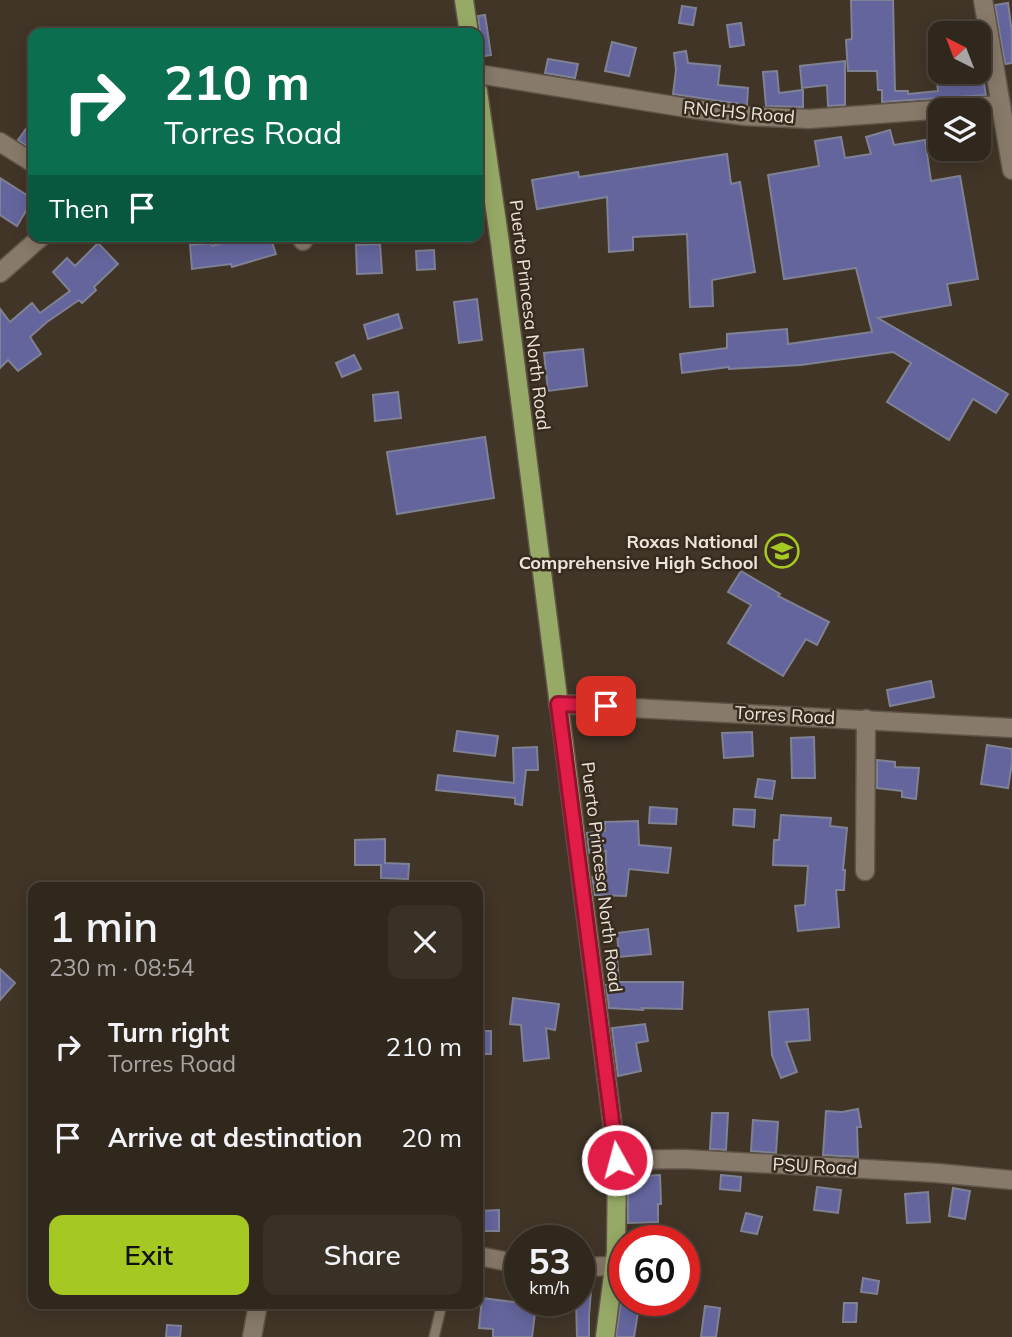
<!DOCTYPE html>
<html lang="en">
<head>
<meta charset="utf-8">
<style>
	:root { --surface:#31281d; --page:#393026; --text:#f1f3f6; --muted:#a8a6a4; --line:#4c443b; --accent:#a5c823 }
	body { margin:0; font-family:Mulish,sans-serif; background:var(--page); color:var(--text); height:100vh; display:flex; flex-direction:column; font-size:26px; white-space:nowrap }
	* { box-sizing:border-box; margin:0 }
	p { font-size:23px; color:var(--muted) }
	.icon { flex:none; width:38px; height:38px; fill:none; stroke:currentColor; stroke-width:2; stroke-linecap:round; stroke-linejoin:round }
	.map { position:relative; flex:1; overflow:hidden }
	.side { position:absolute; left:28px; top:882px; width:455px; height:427px; display:flex; flex-direction:column; background:var(--surface); border-radius:14px; box-shadow:0 4px 18px #0003,0 0 0 2px var(--line) }
	.side>* { flex:none }
	.guide { position:absolute; left:28px; top:28px; width:455px; height:214px; border-radius:14px; box-shadow:0 4px 18px #0003,0 0 0 2px var(--line); background:#0b6e4f; color:#fff; overflow:hidden }
	.needle { width:46px; rotate:318deg }
	.buttons { position:absolute; left:928px; top:21px; display:grid; gap:14px }
	.buttons a { display:grid; place-items:center; width:63px; height:63px; border-radius:14px; background:var(--surface); box-shadow:0 4px 18px #0003,0 0 0 2px var(--line); font-size:35px }
	.speed { position:absolute; left:504px; top:1225px; display:flex; gap:14px; font-size:35px; font-weight:700; text-align:center }
	.speed>* { display:grid; place-content:center; width:91px; height:91px; border-radius:50%; background:var(--surface); box-shadow:0 4px 18px #0003,0 0 0 2px var(--line); line-height:1 }
	.speed small { font-size:18px; font-weight:400 }
	.speed .limit { border:10px solid #d22; background:#fff; color:#111 }
	.pin { position:absolute; display:grid; place-items:center; width:60px; height:60px; color:#fff; margin:-30px; border-radius:14px; box-shadow:0 4px 10px #0006 }
	.me { position:absolute; width:77px; margin:-38px; rotate:353deg; stroke-linejoin:round; filter:drop-shadow(0 0 5px #0008) }
	.turn { display:flex; align-items:center; gap:24px; height:147px; padding:0 21px; font-size:32px }
	.turn .icon { width:91px; height:91px; stroke-width:2.5 }
	.turn b { display:block; font-size:49px; line-height:60px }
	.then { display:flex; align-items:center; height:66px; padding:0 21px; background:#0003; gap:14px; font-size:26px }
	.round { display:grid; place-items:center; flex:none; width:74px; height:74px; border-radius:14px; background:var(--page) }
	.overview { display:flex; align-items:center; justify-content:space-between; height:119px; padding:0 21px }
	h1 { font-size:42px; font-weight:600; line-height:52px }
	.action { display:flex; gap:14px; margin-top:auto; padding:14px 21px }
	.action a { flex:1; height:80px; border-radius:14px; background:var(--accent); color:#111; font-size:28px; font-weight:600; line-height:80px; text-align:center }
	.action a+a { background:var(--page); color:var(--text) }
	ul { padding:0; list-style:none }
	li { display:flex; align-items:center; gap:21px; height:91px; padding:0 21px }
	li div { flex:1 }
	li b { display:block; font-size:26px }
	li em { font-style:normal }
	.map>svg:first-child { display:block }
	.building { fill:#64659d; stroke:#7f8194; stroke-width:2 }
	.lines { fill:none; stroke-linecap:round; stroke-linejoin:round }
	.service-casing { stroke:#5f5448; stroke-width:12 }
	.minor-casing { stroke:#5f5448; stroke-width:21 }
	.tertiary-casing { stroke:#5f5448; stroke-width:21 }
	.primary-casing { stroke:#5f5448; stroke-width:21 }
	.service { stroke:#887a6a; stroke-width:9 }
	.minor { stroke:#887a6a; stroke-width:18 }
	.tertiary { stroke:#887a6a; stroke-width:18 }
	.primary { stroke:#97a966; stroke-width:18 }
	.route-casing { stroke:#92132f; stroke-width:18 }
	.route { stroke:#e11d48; stroke-width:12 }
	.labels { text-anchor:middle; dominant-baseline:central; stroke-width:5; stroke-linejoin:round; paint-order:stroke }
	.street-label { font-size:18px; fill:#ece4db; stroke:#372b1e }
	.poi-label { font-size:18px; font-weight:bold; fill:#ece4db; stroke:#372b1e; text-anchor:end }
</style>
</head>
<body>
<div class="map">
<svg width="1012" height="1337" viewBox="0 0 1012 1337">
	<rect width="100%" height="100%" fill="#413527"/>
	<g class="building">
		<path d="M851 0H893L895 91H908V94L938 91 937 82 963 79V72H982L986 95 882 102V90H878L877 71H848L846 40 852 39Z"/>
		<path d="M1008 3 1012 33V63L1005 64 995 5Z"/>
		<path d="M682 6 696 8 693 25 679 23Z"/>
		<path d="M485 15 491 55 479 57 478 40 480 31 478 16Z"/>
		<path d="M741 23 744 45 730 47 727 25Z"/>
		<path d="M612 42 636 48 629 76 605 71Z"/>
		<path d="M686 51 688 63 720 66 718 85 748 88 747 105 673 94 676 70 674 53Z"/>
		<path d="M548 59 578 64 575 78 545 73Z"/>
		<path d="M845 61V105L828 106 827 85 802 88 800 66Z"/>
		<path d="M777 71 779 93 803 90V107L766 106 763 72Z"/>
		<path d="M33 119V150L18 140Z"/>
		<path d="M890 130 894 145 925 140 931 181 960 176 978 279 947 284 951 305 878 318 1008 394 996 413 973 399 949 440 887 402 911 363 893 352 801 365 729 369V367L682 373 680 354 727 348V334L787 329 788 344 872 332 856 268 784 279 768 175 819 166 815 141 841 137 845 158 871 154 866 137Z"/>
		<path d="M727 154 731 184 740 182 755 272 712 280 713 306 690 307 687 234 633 237V250L609 252 607 197 537 209 532 180 578 172 579 177Z"/>
		<path d="M0 178 33 199 17 226 0 215Z"/>
		<path d="M242 236H270L276 254 232 267 231 264 192 269 190 245 211 243 212 246Z"/>
		<path d="M98 243 118 264 94 287 96 290 82 303 79 300 47 322 30 337 41 354 18 371 8 360 0 368V309L10 322 32 303 40 313 70 291 53 272 67 258 75 266Z"/>
		<path d="M380 244 382 273 357 274 356 245Z"/>
		<path d="M434 250 435 269 417 270 416 251Z"/>
		<path d="M477 299 482 340 459 343 454 302Z"/>
		<path d="M398 314 402 328 368 339 364 325Z"/>
		<path d="M583 349 587 386 548 391 544 353Z"/>
		<path d="M354 355 361 369 342 377 336 363Z"/>
		<path d="M398 392 401 418 375 421 373 395Z"/>
		<path d="M485 437 494 498 397 514 387 452Z"/>
		<path d="M741 571 780 594 778 596 829 622 817 645 806 639 783 676 728 643 751 605 728 592Z"/>
		<path d="M931 681 934 697 890 706 887 690Z"/>
		<path d="M457 731 498 736 495 756 454 751Z"/>
		<path d="M752 732 753 756 724 758 722 733Z"/>
		<path d="M814 737 815 778H792L791 738Z"/>
		<path d="M987 745 1012 749V763L1008 788 981 784Z"/>
		<path d="M537 747 538 770H526L522 805 515 804V798L436 790 438 775 514 783 513 748Z"/>
		<path d="M877 760 895 762V767L919 768 916 799 902 797V791L877 788Z"/>
		<path d="M758 779 775 781 772 799 755 797Z"/>
		<path d="M650 807 677 809 676 824 649 823Z"/>
		<path d="M734 809 755 810 754 827 733 825Z"/>
		<path d="M781 815 831 818 830 826 847 828 843 870H845L844 890H836L839 927 798 931 795 906 805 905 808 866 773 865 774 840H779Z"/>
		<path d="M638 821 639 845 671 848 668 873 629 869 626 896 595 895 592 877H606V851L589 853 587 833 605 831V822Z"/>
		<path d="M385 839V863L409 864 408 879 381 878V865H355V840Z"/>
		<path d="M648 929 651 954 619 957 617 933Z"/>
		<path d="M617 958 619 982H683L682 1009 642 1008 643 1010 609 1008 606 985H609L606 960Z"/>
		<path d="M0 969 15 983 0 1000Z"/>
		<path d="M513 998 559 1004 555 1030 546 1028 549 1058 524 1061 521 1025 510 1024Z"/>
		<path d="M808 1009 810 1040 786 1042 797 1072 781 1078 772 1055 769 1012Z"/>
		<path d="M645 1024 648 1041 636 1043 641 1071 618 1076 612 1028Z"/>
		<rect x="478" y="1031" width="13" height="23"/>
		<path d="M858 1109 861 1127H857L858 1157 823 1155 826 1111 842 1112Z"/>
		<path d="M712 1113H728L726 1150 710 1149Z"/>
		<path d="M753 1120 778 1122 776 1153 751 1151Z"/>
		<path d="M660 1175 661 1204H658V1222L628 1223V1177Z"/>
		<path d="M721 1175 741 1177 740 1191 720 1189Z"/>
		<path d="M817 1187 841 1190 838 1213 814 1210Z"/>
		<path d="M953 1188 970 1191 965 1219 949 1216Z"/>
		<path d="M928 1192 930 1222 907 1223 905 1194Z"/>
		<path d="M499 1210V1231H479V1211Z"/>
		<path d="M746 1213 762 1217 757 1234 741 1231Z"/>
		<path d="M579 1278H592L589 1316V1337H577L576 1300H579Z"/>
		<path d="M863 1278 879 1281 877 1294 861 1292Z"/>
		<path d="M482 1298 536 1305 532 1337H493V1329L479 1328Z"/>
		<path d="M621 1300H640L634 1337H616Z"/>
		<path d="M844 1303H857L856 1322H843Z"/>
		<path d="M705 1306 720 1308 716 1337H701Z"/>
		<path d="M167 1325 181 1326 180 1337H166Z"/>
	</g>
	<g class="lines">
		<defs>
			<path id="service" d="M434 1337 442 1304"/>
			<g id="minor">
				<path d="M478 74 693 109 745 116 809 119 1001 105"/>
				<path d="M0 142 33 163"/>
				<path d="M303 236V241"/>
				<path d="M0 273 42 236"/>
				<path d="M558 704 1012 728"/>
				<path d="M865 871 866 719"/>
				<path d="M617 1160 684 1159 937 1173 1012 1180"/>
				<path d="M478 1256 520 1264"/>
				<path d="M579 1267 615 1266"/>
				<path d="M252 1337 258 1304"/>
			</g>
			<path id="tertiary" d="M983 0 1012 170"/>
			<g id="primary">
				<path d="M464 0 469 33"/>
				<path d="M478 91 500 243 617 1160 616 1252 605 1337"/>
			</g>
		</defs>
		<use href="#service" class="service-casing"/>
		<use href="#minor" class="minor-casing"/>
		<use href="#tertiary" class="tertiary-casing"/>
		<use href="#primary" class="primary-casing"/>
		<use href="#service" class="service"/>
		<use href="#minor" class="minor"/>
		<use href="#tertiary" class="tertiary"/>
		<use href="#primary" class="primary"/>
	</g>
	<g class="lines">
		<defs>
			<path id="route" d="M606 706 558 704 617 1160"/>
		</defs>
		<use href="#route" class="route-casing"/>
		<use href="#route" class="route"/>
	</g>
	<defs>
		<symbol id="school-ring" viewBox="-11 -11 22 22"><circle r="9.5" fill="#372b1e" stroke="#a5c823" stroke-width="1.5"/><path d="M0-5L7-2L0 1L-7-2ZM-4 1L0 2.5L4 1V4Q0 6-4 4Z" fill="#a5c823"/></symbol>
	</defs>
	<g fill-rule="evenodd">
		<use href="#school-ring" x="763" y="532" width="38" height="38"/>
	</g>
	<g class="labels">
		<g class="street-label">
			<text transform="translate(739 112) rotate(5)">RNCHS Road</text>
			<text transform="translate(530 315) rotate(83)">Puerto Princesa North Road</text>
			<text transform="translate(785 715) rotate(3)">Torres Road</text>
			<text transform="translate(602 877) rotate(83)">Puerto Princesa North Road</text>
			<text transform="translate(815 1166) rotate(3)">PSU Road</text>
		</g>
		<g class="poi-label">
			<text x="758" y="541">Roxas National<tspan x="758" dy="21">Comprehensive High School</tspan></text>
		</g>
	</g>
</svg>
<div class="buttons">
<a><svg class="needle" viewBox="-14 -14 28 28"><path d="M0-13l5 13h-10z" fill="#e53935"/><path d="M0 13l5-13h-10z" fill="#a8a6a4"/></svg></a>
<a><svg class="icon" aria-label="layers" viewBox="0 0 24 24"><path d="M12 4l9 5-9 5-9-5zM3 14l9 5 9-5"/></svg></a>
</div>
<div class="speed"><div>53<small>km/h</small></div><div class="limit">60</div></div>
<div class="pin" style="left:606px;top:706px;background:#d93025"><svg class="icon" aria-label="arrive" viewBox="0 0 24 24"><path d="M6 21V4h12l-3 4 3 4H6"/></svg></div>
<svg class="me" style="left:617px;top:1160px" viewBox="-20 -20 40 40"><circle r="17" fill="#e11d48" stroke="#fff" stroke-width="3"/><path d="M0-11L8 9 0 5-8 9z" fill="#fff"/></svg>
<div class="guide">
<div class="turn"><svg class="icon" aria-label="right" viewBox="0 0 24 24"><path d="M7 20v-9h11M14 6l5 5-5 5"/></svg><div><b>210 m</b>Torres Road</div></div>
<div class="then">Then<svg class="icon" aria-label="arrive" viewBox="0 0 24 24"><path d="M6 21V4h12l-3 4 3 4H6"/></svg></div>
</div>
<section class="side">
<div class="overview"><div><h1>1 min</h1><p>230 m · 08:54</p></div><a class="round"><svg class="icon" aria-label="close" viewBox="0 0 24 24"><path d="M6 6l12 12M18 6L6 18"/></svg></a></div>
<ul>
<li><svg class="icon" aria-label="right" viewBox="0 0 24 24"><path d="M7 20v-9h11M14 6l5 5-5 5"/></svg><div><b>Turn right</b><p>Torres Road</p></div><em>210 m</em></li>
<li><svg class="icon" aria-label="arrive" viewBox="0 0 24 24"><path d="M6 21V4h12l-3 4 3 4H6"/></svg><div><b>Arrive at destination</b></div><em>20 m</em></li>
</ul>
<div class="action"><a>Exit</a><a>Share</a></div>
</section>
</div>
</body>
</html>
